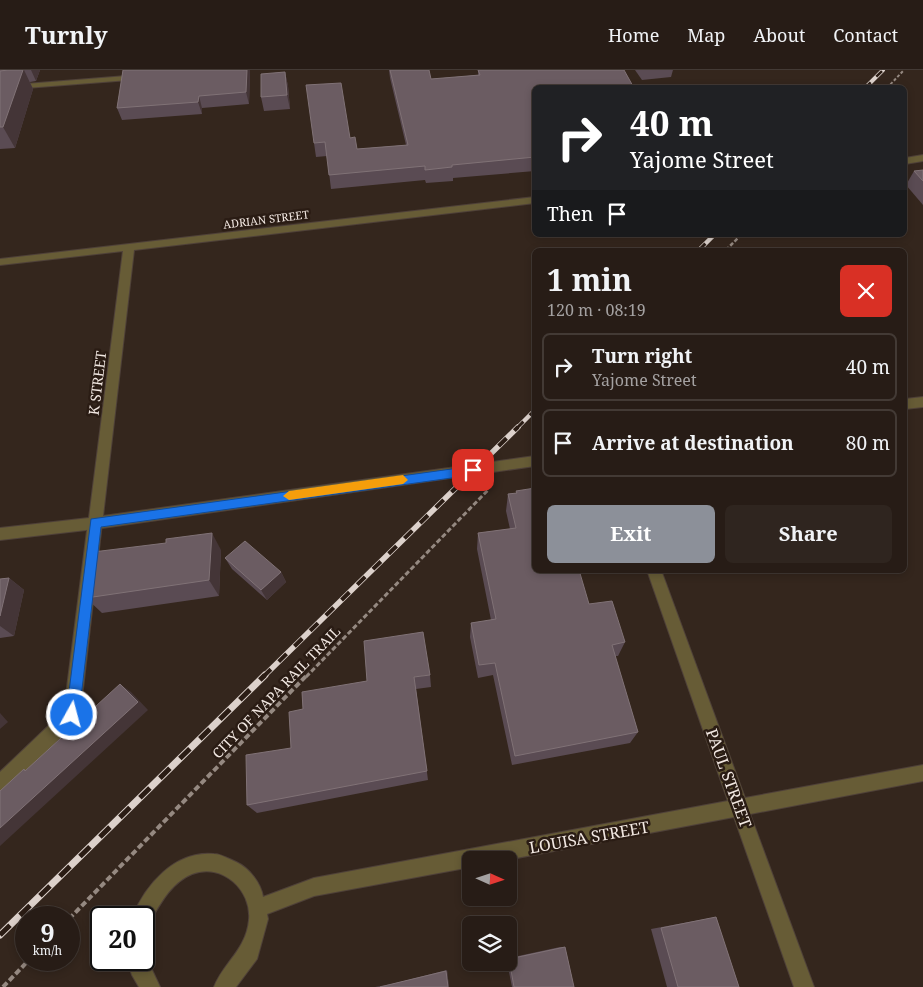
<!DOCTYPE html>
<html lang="en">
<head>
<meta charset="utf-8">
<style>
	:root { --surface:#271c16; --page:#2f251f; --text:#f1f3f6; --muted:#a4a1a1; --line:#433a35; --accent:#8c9099 }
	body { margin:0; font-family:"Noto Serif",serif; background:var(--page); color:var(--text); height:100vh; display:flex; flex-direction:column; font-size:19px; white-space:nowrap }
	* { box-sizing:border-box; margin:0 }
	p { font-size:16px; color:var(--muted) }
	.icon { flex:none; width:28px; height:28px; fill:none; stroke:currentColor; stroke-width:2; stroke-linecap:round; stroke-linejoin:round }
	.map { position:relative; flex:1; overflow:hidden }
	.side { position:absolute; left:532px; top:178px; width:375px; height:325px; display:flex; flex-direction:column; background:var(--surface); border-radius:8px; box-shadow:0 2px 8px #0003,0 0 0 1px var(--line) }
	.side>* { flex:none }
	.top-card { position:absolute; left:532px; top:15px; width:375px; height:152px; border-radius:8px; box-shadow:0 2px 8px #0003,0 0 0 1px var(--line); background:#202124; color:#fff; overflow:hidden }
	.needle { width:32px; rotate:93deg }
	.controls { position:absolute; left:462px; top:781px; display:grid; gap:10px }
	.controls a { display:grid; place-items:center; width:55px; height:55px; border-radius:8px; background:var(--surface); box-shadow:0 2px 8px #0003,0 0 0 1px var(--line); font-size:25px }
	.speed { position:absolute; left:15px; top:836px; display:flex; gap:10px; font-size:25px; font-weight:700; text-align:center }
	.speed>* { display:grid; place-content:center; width:65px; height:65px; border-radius:50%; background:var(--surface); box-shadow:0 2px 8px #0003,0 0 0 1px var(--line); line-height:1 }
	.speed small { font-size:12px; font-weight:400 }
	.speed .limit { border:2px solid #111; border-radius:8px; background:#fff; color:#111 }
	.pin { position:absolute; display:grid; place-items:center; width:42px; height:42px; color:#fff; margin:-21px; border-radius:10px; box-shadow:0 2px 8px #0006 }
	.me { position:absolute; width:55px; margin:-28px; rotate:7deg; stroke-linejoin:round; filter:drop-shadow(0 0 4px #0008) }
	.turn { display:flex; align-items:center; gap:18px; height:105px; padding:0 15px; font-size:22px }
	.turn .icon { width:65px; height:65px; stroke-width:2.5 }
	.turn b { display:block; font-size:35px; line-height:42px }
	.then { display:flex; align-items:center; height:48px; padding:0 15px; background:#0003; gap:10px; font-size:19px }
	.round { display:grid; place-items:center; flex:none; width:52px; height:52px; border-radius:8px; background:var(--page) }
	.summary { display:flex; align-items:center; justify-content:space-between; height:85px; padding:0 15px }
	h1 { font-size:30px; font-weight:700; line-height:38px }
	.action { display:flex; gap:10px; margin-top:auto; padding:10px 15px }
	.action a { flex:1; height:58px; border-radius:8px; background:var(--accent); color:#fff; font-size:20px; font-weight:700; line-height:58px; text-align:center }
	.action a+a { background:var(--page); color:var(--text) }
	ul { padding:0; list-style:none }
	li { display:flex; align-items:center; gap:15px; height:68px; margin:0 10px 8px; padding:0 5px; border:2px solid var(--line); border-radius:8px }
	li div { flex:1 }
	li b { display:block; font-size:19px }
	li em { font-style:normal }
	header { display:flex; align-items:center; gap:30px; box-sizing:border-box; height:70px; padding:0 25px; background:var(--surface); border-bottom:1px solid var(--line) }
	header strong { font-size:24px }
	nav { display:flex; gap:28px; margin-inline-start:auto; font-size:18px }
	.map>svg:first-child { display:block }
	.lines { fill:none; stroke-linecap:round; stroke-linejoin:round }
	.service-casing { stroke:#4f4139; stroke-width:2 }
	.minor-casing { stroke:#4f4139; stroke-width:2 }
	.tertiary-casing { stroke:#4f4139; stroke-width:2 }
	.path-far3 { stroke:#958981; stroke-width:2; stroke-dasharray:3 2; stroke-linecap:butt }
	.path-far2 { stroke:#958981; stroke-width:2.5; stroke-dasharray:4 2; stroke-linecap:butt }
	.path-far1 { stroke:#958981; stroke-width:3; stroke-dasharray:5 2.5; stroke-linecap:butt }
	.path { stroke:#958981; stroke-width:4; stroke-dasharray:6 3; stroke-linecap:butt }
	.service { fill:#675c36; fill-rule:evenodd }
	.minor { fill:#675c36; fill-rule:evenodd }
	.tertiary { fill:#675c36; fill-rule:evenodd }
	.rail-far3-casing { stroke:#dcd1cb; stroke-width:4 }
	.rail-far2-casing { stroke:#dcd1cb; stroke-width:4.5 }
	.rail-far1-casing { stroke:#dcd1cb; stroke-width:5.5 }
	.rail-casing { stroke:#dcd1cb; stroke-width:7 }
	.rail-far3 { stroke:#2a1c14; stroke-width:2.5; stroke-dasharray:8; stroke-linecap:butt }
	.rail-far2 { stroke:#2a1c14; stroke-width:3; stroke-dasharray:9; stroke-linecap:butt }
	.rail-far1 { stroke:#2a1c14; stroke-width:4; stroke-dasharray:11; stroke-linecap:butt }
	.rail { stroke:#2a1c14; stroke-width:5; stroke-dasharray:14; stroke-linecap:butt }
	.wall { fill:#5a4b53 }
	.shaded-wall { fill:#443537 }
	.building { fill:#6b5c62; stroke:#807276 }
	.route { fill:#1a73e8; stroke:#114b97 }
	.slow { fill:#f59e0b }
	.labels { text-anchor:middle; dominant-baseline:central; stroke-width:5; stroke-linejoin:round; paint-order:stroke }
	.far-street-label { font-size:11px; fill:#f2e8e2; stroke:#2a1c14 }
	.street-label { font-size:14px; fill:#f2e8e2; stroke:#2a1c14 }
	.near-street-label { font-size:16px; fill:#f2e8e2; stroke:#2a1c14 }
</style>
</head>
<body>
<header>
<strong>Turnly</strong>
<nav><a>Home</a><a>Map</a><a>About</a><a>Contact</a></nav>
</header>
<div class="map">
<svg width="923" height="917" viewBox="0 0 923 917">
	<rect width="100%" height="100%" fill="#34261d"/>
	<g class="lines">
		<defs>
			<path id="service" d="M95 447 100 449 102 453 80 645 78 651 6 720 0 722V702L64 641 88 453 90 449Z"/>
			<g id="minor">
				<path d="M923 85V91L905 94V88Z"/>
				<path d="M535 127V133L134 180 103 446 535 386V396L95 459 0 470V458L89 448 123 181 0 195V189Z"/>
				<path d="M923 327V337L905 339V329Z"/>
				<path d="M647 500H661L745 728 923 695V711L750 744 814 917H794L734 747 506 790H471V797L314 826 267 844 268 849 257 889 236 917H214C224 892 246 880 249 850 252 820 222 792 192 804 170 813 159 836 148 855L144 856V848H132C145 815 175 780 214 784 221 784 229 789 236 792 249 798 261 813 263 827L314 808 728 731Z"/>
				<path d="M144 883 160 917H139L132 905 127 890H144Z"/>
			</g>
			<path id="tertiary" d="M139 5H142V9L0 20V16Z"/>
		</defs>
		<use href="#service" class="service-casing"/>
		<use href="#minor" class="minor-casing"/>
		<use href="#tertiary" class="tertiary-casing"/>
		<path class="path-far3" d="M887 18 904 0"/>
		<path class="path-far2" d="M726 180 741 165"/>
		<path class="path-far1" d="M306 607 489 419"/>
		<g class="path">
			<path d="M69 849 307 605"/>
			<path d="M3 917 29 890"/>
		</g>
		<use href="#service" class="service"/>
		<use href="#minor" class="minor"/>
		<use href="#tertiary" class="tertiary"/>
		<defs>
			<path id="rail-far3" d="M865 18 883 0"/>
			<g id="rail-far2">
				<path d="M699 180 714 165"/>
				<path d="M517 358 535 340"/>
			</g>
			<path id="rail-far1" d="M263 607 518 357"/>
			<path id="rail" d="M0 865 265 605"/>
		</defs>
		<use href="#rail-far3" class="rail-far3-casing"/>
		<use href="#rail-far2" class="rail-far2-casing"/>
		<use href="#rail-far1" class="rail-far1-casing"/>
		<use href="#rail" class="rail-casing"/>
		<use href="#rail-far3" class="rail-far3"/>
		<use href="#rail-far2" class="rail-far2"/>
		<use href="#rail-far1" class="rail-far1"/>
		<use href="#rail" class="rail"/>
	</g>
	<g class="wall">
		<path d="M0 0H40L36 11 30 12 33 19 15 78 0 79Z"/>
		<path d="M123 0H250L249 34 202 38V44L122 50 117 38Z"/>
		<path d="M389 0 431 9 478 5V0H624L535 18V101L453 108V111L426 113 425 110 331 119 327 86 316 87 314 73 350 68 357 79 406 75 390 8Z"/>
		<path d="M635 0H673L671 7 642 10Z"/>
		<path d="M285 2 288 16 290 39 264 41 261 27Z"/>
		<path d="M923 100V135L906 115 914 101Z"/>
		<path d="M516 421 589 534 625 572 618 586H615L638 662 630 673 512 695 493 605 478 608 470 567 471 553 491 550 477 479 478 463 510 459 506 441 508 424 516 423Z"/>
		<path d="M221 480 219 526 102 543 86 528Z"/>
		<path d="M225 488 281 502 286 512 267 530 232 499Z"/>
		<path d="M9 508 24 520 14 566 0 568V509Z"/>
		<path d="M430 605 431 617 416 619 428 710 257 743 247 735 291 678 303 639 302 622Z"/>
		<path d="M716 847 739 917H667L651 859Z"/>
		<path d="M560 877H565L574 917H512L507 892H509V888Z"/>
		<path d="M447 900 449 917H375L392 914Z"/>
	</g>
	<g class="shaded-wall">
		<path d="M23 0H24L33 19 15 78 3 57Z"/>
		<path d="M31 0H40L36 11Z"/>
		<path d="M247 0H250L249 34 246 22Z"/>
		<path d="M285 2 288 16 290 39 287 25Z"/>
		<path d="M199 26 202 38V44L198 32Z"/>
		<path d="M212 463 221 480 219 526 209 510Z"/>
		<path d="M281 502 286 512 267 530 261 520Z"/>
		<path d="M9 508 24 520 14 566 0 556V546Z"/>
		<path d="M120 614 131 622 148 640 0 776V758Z"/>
		<path d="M0 643 8 652 0 659Z"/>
		<path d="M447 900 449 917H448L446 901Z"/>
	</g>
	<g class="building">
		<path d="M8 0H23L3 57H0V1Z"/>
		<path d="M123 0H247L246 22 199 26 198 32 117 38Z"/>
		<path d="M390 0H429L431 9 480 5 478 0H624L634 18H535V87L452 95V97L425 100V96L329 105 325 72 314 73 306 15 341 13 350 68 355 67 357 79 408 75Z"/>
		<path d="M285 2 287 25 261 27V4Z"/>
		<path d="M923 100V111L914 101Z"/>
		<path d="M535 418V500H579L589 534 612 531 625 572 612 575 638 662 515 686 495 593 479 595 471 553 496 549 478 463 516 458 508 424 517 423 516 421Z"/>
		<path d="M212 463 209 510 86 528 93 482 166 473V469Z"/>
		<path d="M245 471 281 502 261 520 225 488Z"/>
		<path d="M9 508 0 546V509Z"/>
		<path d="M423 562 430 605 414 607 427 701 247 735 246 685 291 678 289 642 303 639 302 622 367 611 364 571Z"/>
		<path d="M120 614 138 632 0 758V721L24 699 25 701Z"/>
		<path d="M716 847 739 917H678L661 858Z"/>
		<path d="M565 877 574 917H514L509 889Z"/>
		<path d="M446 901 448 917H380L388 915Z"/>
	</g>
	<path class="route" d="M473 396 478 400 473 405 101 457 79 645 77 650 72 652 68 650 66 645 91 449Z"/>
	<path class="slow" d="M403 405 408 410 403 414 289 430 283 426 289 421Z"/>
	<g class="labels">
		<g class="far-street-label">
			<text transform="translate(266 149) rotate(-7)">ADRIAN STREET</text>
		</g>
		<g class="street-label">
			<text transform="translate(97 313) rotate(-83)">K STREET</text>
			<text transform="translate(276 622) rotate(-46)">CITY OF NAPA RAIL TRAIL</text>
		</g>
		<g class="near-street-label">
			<text transform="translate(729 708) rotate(70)">PAUL STREET</text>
			<text transform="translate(589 767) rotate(-10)">LOUISA STREET</text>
		</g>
	</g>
</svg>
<div class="controls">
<a><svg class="needle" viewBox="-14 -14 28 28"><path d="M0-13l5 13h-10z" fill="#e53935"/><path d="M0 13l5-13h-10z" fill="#a4a1a1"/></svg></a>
<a><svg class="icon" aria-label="layers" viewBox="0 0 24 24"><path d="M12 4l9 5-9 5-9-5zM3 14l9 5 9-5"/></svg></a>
</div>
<div class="speed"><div>9<small>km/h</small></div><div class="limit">20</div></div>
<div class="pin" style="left:473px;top:400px;background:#d93025"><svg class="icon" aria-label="arrive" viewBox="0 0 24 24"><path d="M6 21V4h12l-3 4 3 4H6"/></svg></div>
<svg class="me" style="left:72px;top:645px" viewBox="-20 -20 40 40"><circle r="17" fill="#1a73e8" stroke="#fff" stroke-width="3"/><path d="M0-11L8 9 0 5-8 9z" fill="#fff"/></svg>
<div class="top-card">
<div class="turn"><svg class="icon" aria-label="right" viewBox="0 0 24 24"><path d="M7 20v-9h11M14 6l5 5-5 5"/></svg><div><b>40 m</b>Yajome Street</div></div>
<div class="then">Then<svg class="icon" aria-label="arrive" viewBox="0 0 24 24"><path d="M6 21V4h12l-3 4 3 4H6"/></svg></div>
</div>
<section class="side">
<div class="summary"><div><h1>1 min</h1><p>120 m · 08:19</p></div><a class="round" style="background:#d93025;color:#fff"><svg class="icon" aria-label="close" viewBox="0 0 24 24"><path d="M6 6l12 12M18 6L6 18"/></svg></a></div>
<ul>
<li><svg class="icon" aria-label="right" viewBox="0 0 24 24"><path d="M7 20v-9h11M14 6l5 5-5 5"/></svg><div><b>Turn right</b><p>Yajome Street</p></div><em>40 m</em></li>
<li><svg class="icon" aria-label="arrive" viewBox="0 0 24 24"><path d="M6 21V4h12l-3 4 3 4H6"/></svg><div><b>Arrive at destination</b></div><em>80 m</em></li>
</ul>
<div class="action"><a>Exit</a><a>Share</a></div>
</section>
</div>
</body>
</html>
